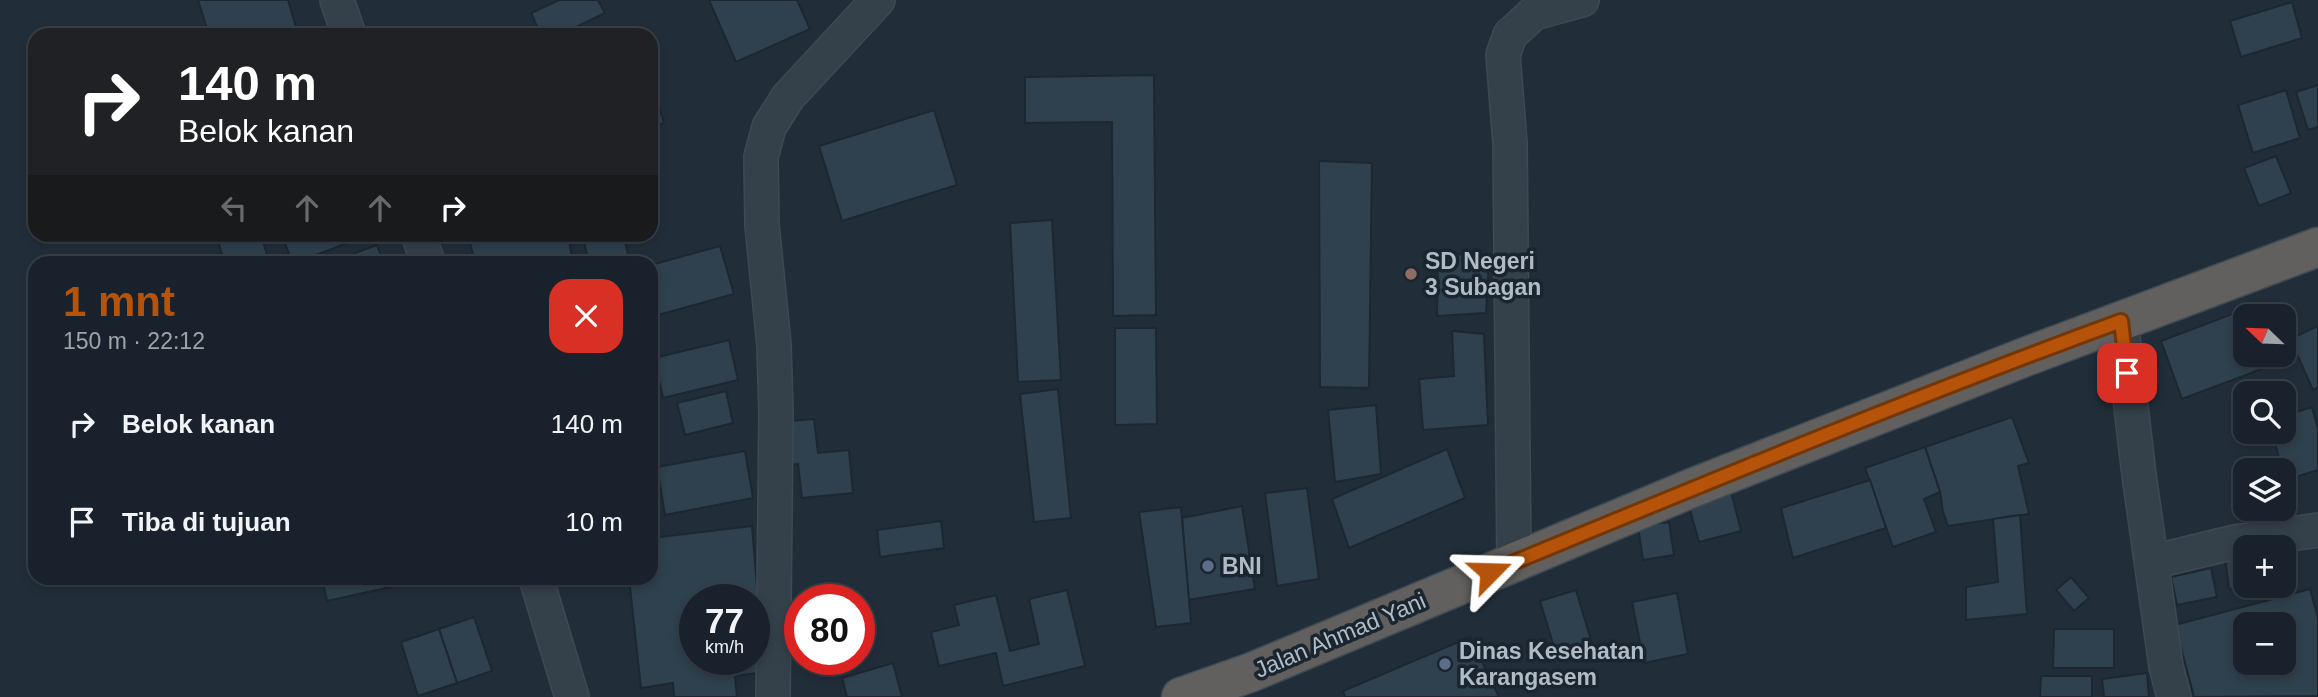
<!DOCTYPE html>
<html lang="id">
<head>
<meta charset="utf-8">
<style>
	:root { --surface:#19222c; --page:#262f38; --text:#f1f3f6; --muted:#9fa4a9; --line:#373f48; --accent:#b45309 }
	body { margin:0; font-family:Arial,sans-serif; background:var(--page); color:var(--text); height:100vh; display:flex; flex-direction:column; font-size:26px; white-space:nowrap }
	* { box-sizing:border-box; margin:0 }
	p { font-size:23px; color:var(--muted) }
	.icon { flex:none; width:38px; height:38px; fill:none; stroke:currentColor; stroke-width:2; stroke-linecap:round; stroke-linejoin:round }
	.map { position:relative; flex:1; overflow:hidden }
	.drawer { position:absolute; left:28px; top:256px; width:630px; height:329px; display:flex; flex-direction:column; background:var(--surface); border-radius:21px; box-shadow:0 4px 10px #0003,0 0 0 2px var(--line) }
	.drawer>* { flex:none }
	.banner { position:absolute; left:28px; top:28px; width:630px; height:214px; border-radius:21px; box-shadow:0 4px 10px #0003,0 0 0 2px var(--line); background:#202124; color:#fff; overflow:hidden }
	.needle { width:46px; rotate:293deg }
	.fabs { position:absolute; left:2233px; top:304px; display:grid; gap:14px }
	.fabs a { display:grid; place-items:center; width:63px; height:63px; border-radius:14px; background:var(--surface); box-shadow:0 4px 10px #0003,0 0 0 2px var(--line); font-size:35px }
	.speed { position:absolute; left:679px; top:584px; display:flex; gap:14px; font-size:35px; font-weight:700; text-align:center }
	.speed>* { display:grid; place-content:center; width:91px; height:91px; border-radius:50%; background:var(--surface); box-shadow:0 4px 10px #0003,0 0 0 2px var(--line); line-height:1 }
	.speed small { font-size:18px; font-weight:400 }
	.speed .limit { border:10px solid #d22; background:#fff; color:#111 }
	.pin { position:absolute; display:grid; place-items:center; width:60px; height:60px; color:#fff; margin:-30px; border-radius:14px; box-shadow:0 4px 10px #0006 }
	.me { position:absolute; width:77px; margin:-38px; rotate:68deg; stroke-linejoin:round; filter:drop-shadow(0 0 5px #0008) }
	.turn { display:flex; align-items:center; gap:24px; height:147px; padding:0 35px; font-size:32px }
	.turn .icon { width:91px; height:91px; stroke-width:2.5 }
	.turn b { display:block; font-size:49px; line-height:60px }
	.lanes { display:flex; align-items:center; height:66px; padding:0 35px; background:#0003; justify-content:center; gap:35px; direction:ltr }
	.lanes .off { opacity:.35 }
	.round { display:grid; place-items:center; flex:none; width:74px; height:74px; border-radius:21px; background:var(--page) }
	.headline { display:flex; align-items:center; justify-content:space-between; height:119px; padding:0 35px }
	h1 { font-size:42px; font-weight:700; line-height:52px; color:var(--accent) }
	ul { padding:0; list-style:none }
	li { display:flex; align-items:center; gap:21px; height:98px; padding:0 35px }
	li div { flex:1 }
	li b { display:block; font-size:26px }
	li em { font-style:normal }
	.map>svg:first-child { display:block }
	.building { fill:#2f404e; stroke:#1c2731; stroke-width:2; fill-rule:evenodd }
	.lines { fill:none; stroke-linecap:round; stroke-linejoin:round }
	.minor-casing { stroke:#3e4953; stroke-width:36 }
	.trunk-casing { stroke:#3f4b55; stroke-width:41 }
	.minor { stroke:#34404a; stroke-width:33 }
	.trunk { stroke:#61605e; stroke-width:38 }
	.route-casing { stroke:#753606; stroke-width:18 }
	.route { stroke:#b45309; stroke-width:12 }
	.education-dot { fill:#8d6e63; stroke:#1a252f; stroke-width:2.5 }
	.service-dot { fill:#5c6f8a; stroke:#1a252f; stroke-width:2.5 }
	.labels { text-anchor:middle; dominant-baseline:central; stroke-width:7; stroke-linejoin:round; paint-order:stroke }
	.poi-label { font-size:23px; font-weight:bold; fill:#afbbc6; stroke:#1a252f; text-anchor:start }
	.street-label { font-size:23px; fill:#afbbc6; stroke:#1a252f }
</style>
</head>
<body>
<div class="map">
<svg width="2318" height="697" viewBox="0 0 2318 697">
	<rect width="100%" height="100%" fill="#212e3a"/>
	<g class="building">
		<path d="M198 0H288L296 27 270 35H209Z"/>
		<path d="M559 0H598L605 13 560 35H541L531 13Z"/>
		<path d="M709 0H797L810 29 736 62Z"/>
		<path d="M2292 2 2302 38 2241 57 2230 21Z"/>
		<path d="M1154 75 1156 315 1113 316 1112 122 1025 123V77Z"/>
		<path d="M651 81 664 123 651 127Z"/>
		<path d="M2318 85V127L2308 130 2296 92Z"/>
		<path d="M2286 90 2300 138 2253 153 2238 105Z"/>
		<path d="M934 110 957 185 842 221 819 146Z"/>
		<path d="M2276 156 2291 193 2259 206 2244 168Z"/>
		<path d="M1319 161 1372 163 1369 388 1320 387Z"/>
		<path d="M1052 220 1061 380 1018 382 1010 223Z"/>
		<path d="M216 234H261L269 262H224Z"/>
		<path d="M501 234H568L572 258 550 262H475L470 243Z"/>
		<path d="M582 234H623L630 262H589Z"/>
		<path d="M282 235 283 234 369 235 297 262H292Z"/>
		<path d="M377 245 383 262H346L344 257Z"/>
		<path d="M720 246 734 294 651 317V265Z"/>
		<path d="M1438 253 1489 256 1486 313 1437 316Z"/>
		<path d="M2240 311 2245 325V355H2256L2262 369 2182 399 2161 341Z"/>
		<path d="M2318 326V387L2313 390 2290 339Z"/>
		<path d="M1115 328H1156L1157 424 1115 425Z"/>
		<path d="M1452 331 1484 334 1488 425 1423 430 1419 379 1454 376Z"/>
		<path d="M729 340 738 380 663 398 654 358Z"/>
		<path d="M1058 389 1071 518 1034 522 1020 394Z"/>
		<path d="M726 391 733 423 685 435 677 403Z"/>
		<path d="M1376 405 1381 474 1335 482 1328 410Z"/>
		<path d="M2312 407 2318 429V470L2285 480 2272 432H2284V416Z"/>
		<path d="M2012 417 2029 463 2018 466 2029 514 1948 526 1943 512 1940 492 1925 447Z"/>
		<path d="M814 419 818 453 849 450 853 493 802 498 798 464 782 466 777 422Z"/>
		<path d="M1925 447 1940 492 1924 499 1936 532 1893 547 1865 468Z"/>
		<path d="M1447 449 1465 498 1349 548 1332 499Z"/>
		<path d="M745 451 753 498 665 515 657 467Z"/>
		<path d="M1870 480 1886 528 1793 558 1781 508Z"/>
		<path d="M1307 488 1319 579 1277 586 1265 493Z"/>
		<path d="M1731 491 1741 531 1699 542 1688 503Z"/>
		<path d="M2245 497V509H2274L2276 527 2244 530 2240 498Z"/>
		<path d="M1242 506 1255 589 1188 600 1182 518Z"/>
		<path d="M1181 507 1191 623 1156 627 1139 512Z"/>
		<path d="M2020 515 2027 614 1966 620V587L1998 582 1993 519Z"/>
		<path d="M941 521 944 548 880 557 877 530Z"/>
		<path d="M1669 522 1674 555 1643 560 1638 526Z"/>
		<path d="M752 526 764 672 735 676 737 697H674L673 683 641 688 629 578H651V538ZM695 600H754V660H695Z"/>
		<path d="M2245 548V586H2252L2229 589 2224 549Z"/>
		<path d="M2211 568 2217 597 2177 605 2171 577Z"/>
		<path d="M2071 577 2089 598 2074 611 2056 590Z"/>
		<path d="M322 578H384L386 588 327 601Z"/>
		<path d="M384 578H425L426 580 386 588Z"/>
		<path d="M2310 589 2318 618V696L2194 697 2175 625ZM2245 625H2284V663H2245Z"/>
		<path d="M1067 590 1085 666 1003 686 996 653 939 666 931 632 959 625 954 605 996 595 1010 651 1039 644 1029 599Z"/>
		<path d="M1576 590 1594 650 1558 660 1540 601Z"/>
		<path d="M1677 593 1688 654 1644 663 1632 602Z"/>
		<path d="M474 617 492 671 457 683 439 629Z"/>
		<path d="M439 629 457 683 418 696 401 642Z"/>
		<path d="M2054 629H2114V668H2053Z"/>
		<path d="M1470 637 1499 697H1345L1343 691Z"/>
		<path d="M893 663 902 697H847L842 678Z"/>
		<path d="M2147 673 2149 697H2104L2102 679Z"/>
		<path d="M2041 676H2092V697H2040Z"/>
	</g>
	<g class="lines">
		<defs>
			<g id="minor">
				<path d="M337 0 349 35"/>
				<path d="M418 234 428 262"/>
				<path d="M2121 321 2139 475 2166 666 2174 697"/>
				<path d="M1514 562 1510 143 1503 55 1510 35 1534 13 1582 0"/>
				<path d="M2152 562 2235 542 2318 530"/>
				<path d="M536 578 572 697"/>
				<path d="M773 697 776 413 774 345 762 225 761 157 769 127 788 97 878 0"/>
			</g>
			<path id="trunk" d="M1181 697 1252 672 1692 488 2025 357 2318 247"/>
		</defs>
		<use href="#minor" class="minor-casing"/>
		<use href="#trunk" class="trunk-casing"/>
		<use href="#minor" class="minor"/>
		<use href="#trunk" class="trunk"/>
	</g>
	<g class="lines">
		<defs>
			<path id="route" d="M1490 572C1699 486 1908 399 2121 321L2127 373"/>
		</defs>
		<use href="#route" class="route-casing"/>
		<use href="#route" class="route"/>
	</g>
	<circle class="education-dot" cx="1411" cy="274" r="7"/>
	<g class="service-dot">
		<circle cx="1208" cy="566" r="7"/>
		<circle cx="1445" cy="664" r="7"/>
	</g>
	<g class="labels">
		<g class="poi-label">
			<text x="1425" y="261">SD Negeri<tspan x="1425" dy="26">3 Subagan</tspan></text>
			<text x="1222" y="566">BNI</text>
			<text x="1459" y="651">Dinas Kesehatan<tspan x="1459" dy="26">Karangasem</tspan></text>
		</g>
		<g class="street-label">
			<text transform="translate(1340 635) rotate(-23)">Jalan Ahmad Yani</text>
		</g>
	</g>
</svg>
<div class="fabs">
<a><svg class="needle" viewBox="-14 -14 28 28"><path d="M0-13l5 13h-10z" fill="#e53935"/><path d="M0 13l5-13h-10z" fill="#9fa4a9"/></svg></a>
<a><svg class="icon" aria-label="search" viewBox="0 0 24 24"><circle cx="10" cy="10" r="6"/><path d="M15 15l6 6"/></svg></a>
<a><svg class="icon" aria-label="layers" viewBox="0 0 24 24"><path d="M12 4l9 5-9 5-9-5zM3 14l9 5 9-5"/></svg></a>
<a>+</a>
<a>−</a>
</div>
<div class="speed"><div>77<small>km/h</small></div><div class="limit">80</div></div>
<div class="pin" style="left:2127px;top:373px;background:#d93025"><svg class="icon" aria-label="arrive" viewBox="0 0 24 24"><path d="M6 21V4h12l-3 4 3 4H6"/></svg></div>
<svg class="me" style="left:1490px;top:572px" viewBox="-20 -20 40 40"><path d="M0-17L14 15 0 8-14 15z" fill="#b45309" stroke="#fff" stroke-width="4"/></svg>
<div class="banner">
<div class="turn"><svg class="icon" aria-label="right" viewBox="0 0 24 24"><path d="M7 20v-9h11M14 6l5 5-5 5"/></svg><div><b>140 m</b>Belok kanan</div></div>
<div class="lanes"><svg class="icon off" aria-label="left" viewBox="0 0 24 24"><path d="M17 20v-9H6M10 6l-5 5 5 5"/></svg><svg class="icon off" aria-label="ahead" viewBox="0 0 24 24"><path d="M12 20V5M6 11l6-6 6 6"/></svg><svg class="icon off" aria-label="ahead" viewBox="0 0 24 24"><path d="M12 20V5M6 11l6-6 6 6"/></svg><svg class="icon" aria-label="right" viewBox="0 0 24 24"><path d="M7 20v-9h11M14 6l5 5-5 5"/></svg></div>
</div>
<section class="drawer">
<div class="headline"><div><h1>1 mnt</h1><p>150 m · 22:12</p></div><a class="round" style="background:#d93025;color:#fff"><svg class="icon" aria-label="close" viewBox="0 0 24 24"><path d="M6 6l12 12M18 6L6 18"/></svg></a></div>
<ul>
<li><svg class="icon" aria-label="right" viewBox="0 0 24 24"><path d="M7 20v-9h11M14 6l5 5-5 5"/></svg><div><b>Belok kanan</b></div><em>140 m</em></li>
<li><svg class="icon" aria-label="arrive" viewBox="0 0 24 24"><path d="M6 21V4h12l-3 4 3 4H6"/></svg><div><b>Tiba di tujuan</b></div><em>10 m</em></li>
</ul>
</section>
</div>
</body>
</html>
